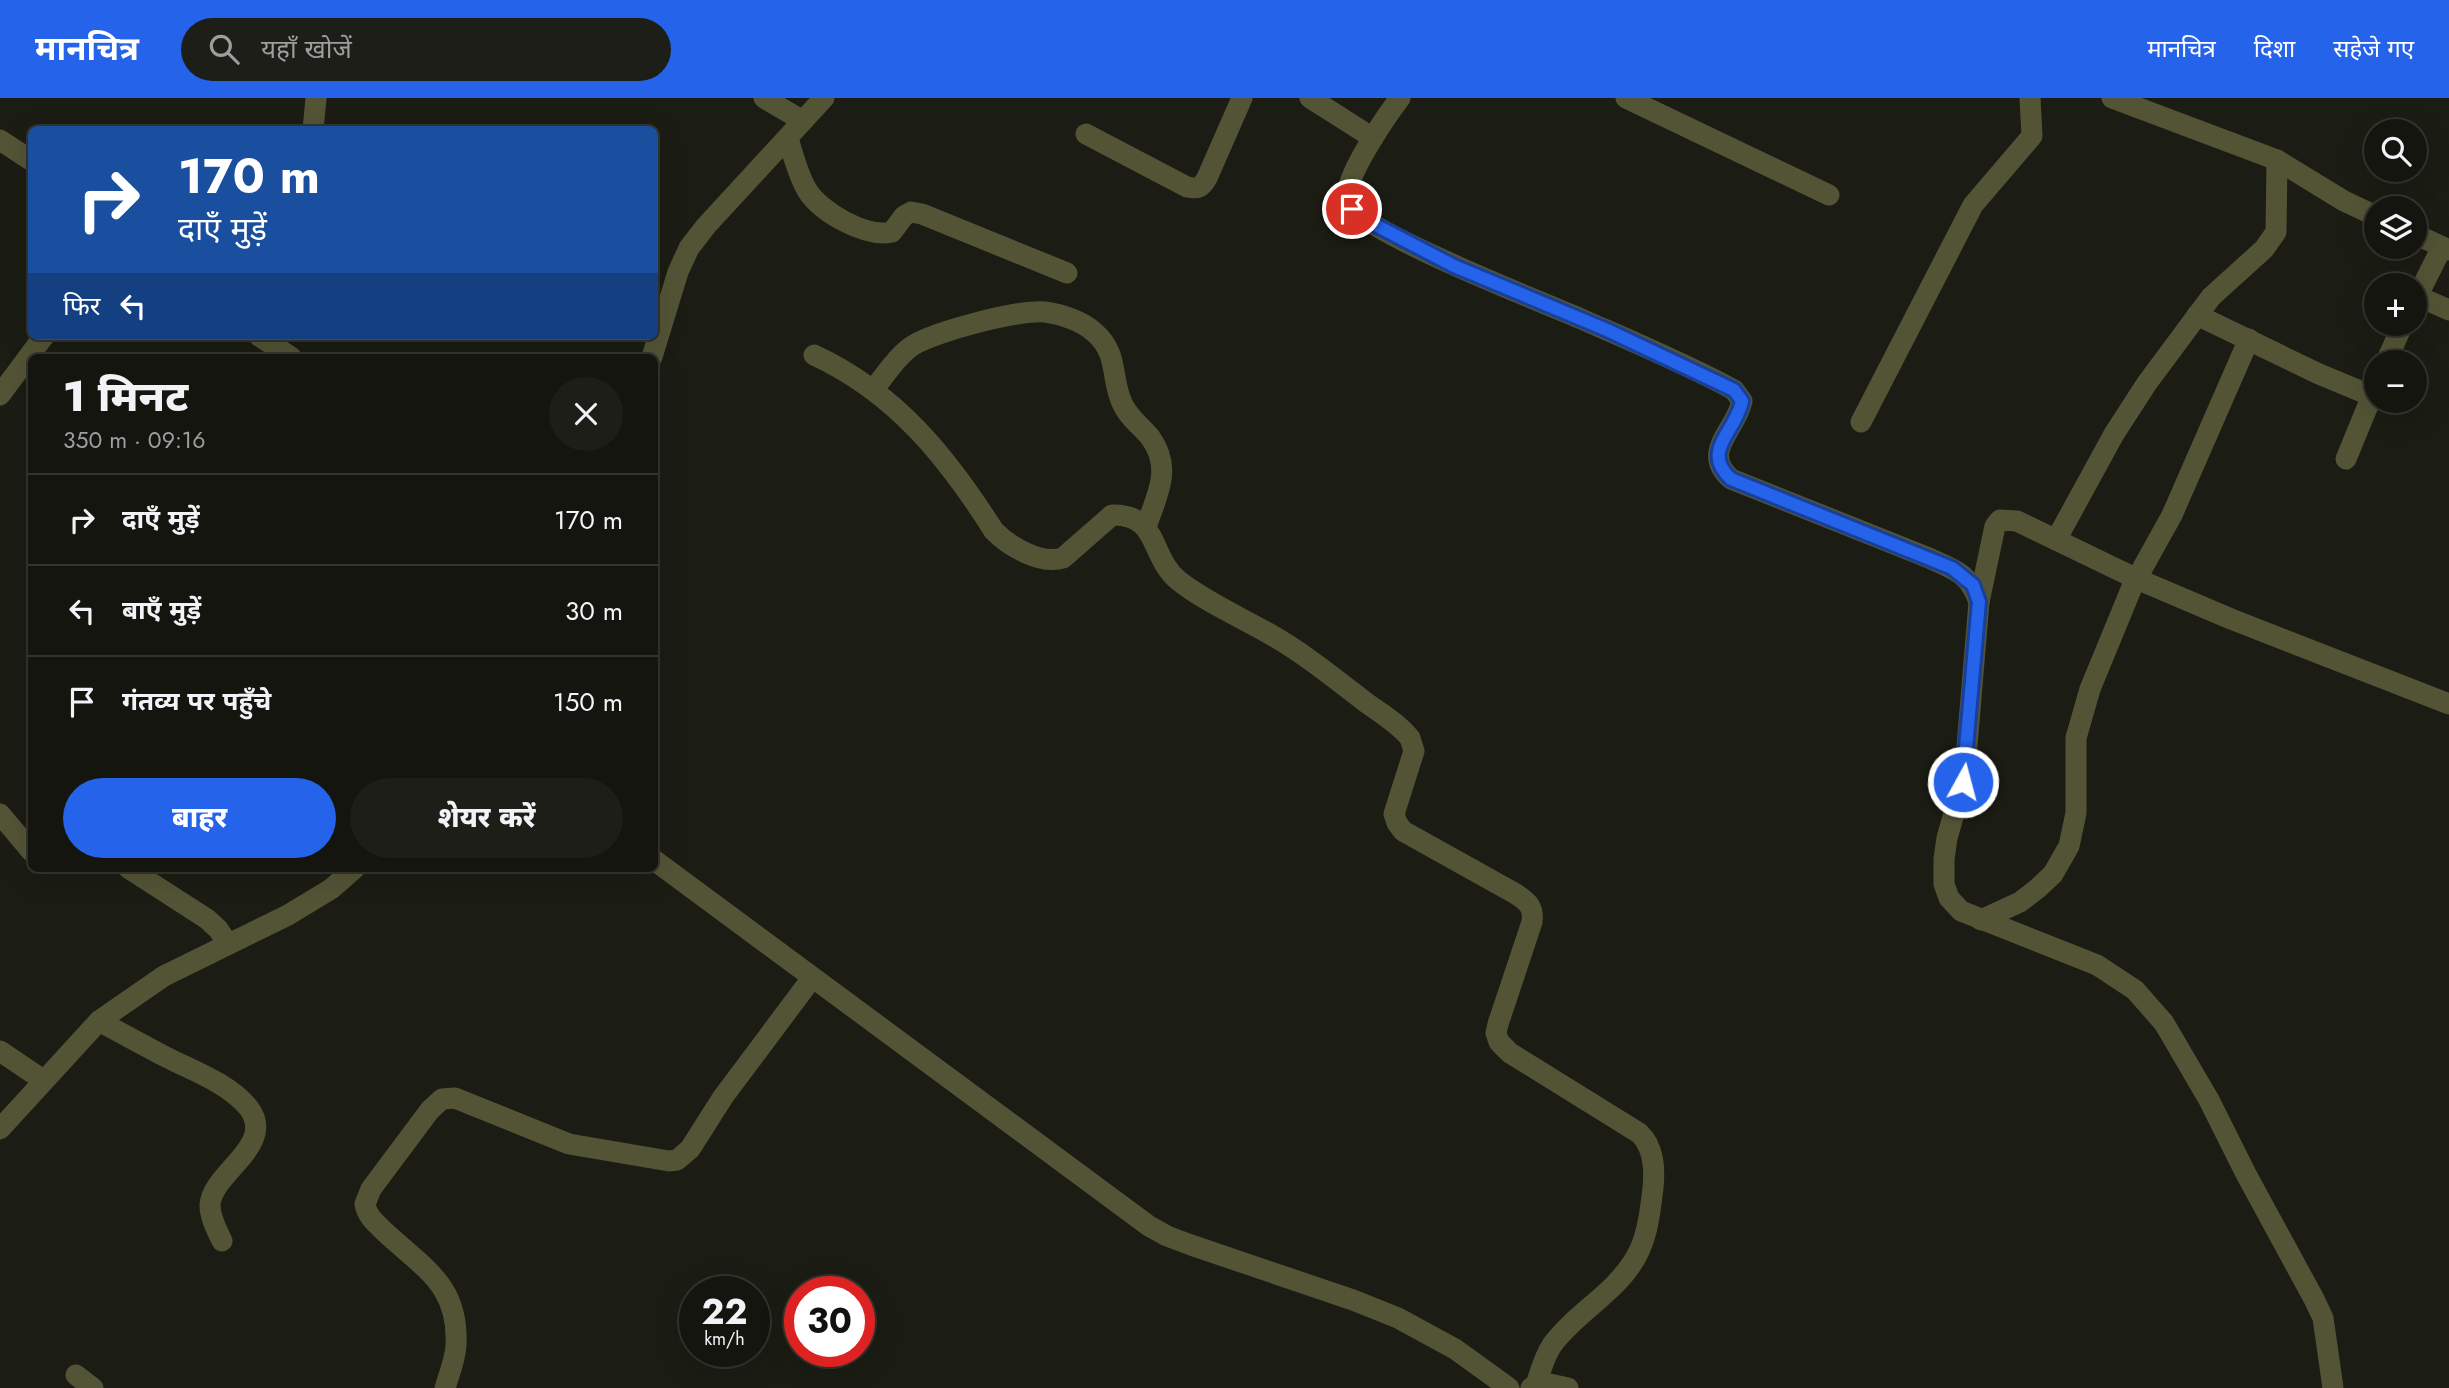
<!DOCTYPE html>
<html lang="hi">
<head>
<meta charset="utf-8">
<style>
	:root { --surface:#14150e; --page:#1d1e17; --text:#f1f3f6; --muted:#9d9f9e; --line:#33342e; --accent:#2563eb }
	body { margin:0; font-family:Jost,"Noto Sans Devanagari",sans-serif; background:var(--page); color:var(--text); height:100vh; display:flex; flex-direction:column; font-size:26px; white-space:nowrap }
	* { box-sizing:border-box; margin:0 }
	p { font-size:23px; color:var(--muted) }
	.icon { flex:none; width:38px; height:38px; fill:none; stroke:currentColor; stroke-width:2; stroke-linecap:round; stroke-linejoin:round }
	.map { position:relative; flex:1; overflow:hidden }
	.drawer { position:absolute; left:28px; top:256px; width:630px; height:518px; display:flex; flex-direction:column; background:var(--surface); border-radius:10px; box-shadow:0 7px 28px #0002,0 0 0 2px var(--line) }
	.drawer>* { flex:none }
	.top-card { position:absolute; left:28px; top:28px; width:630px; height:214px; border-radius:10px; box-shadow:0 7px 28px #0002,0 0 0 2px var(--line); background:#1a4fa0; color:#fff; overflow:hidden }
	.buttons { position:absolute; left:2364px; top:21px; display:grid; gap:14px }
	.buttons a { display:grid; place-items:center; width:63px; height:63px; border-radius:50%; background:var(--surface); box-shadow:0 7px 28px #0002,0 0 0 2px var(--line); font-size:35px }
	.speed { position:absolute; left:679px; top:1178px; display:flex; gap:14px; font-size:35px; font-weight:700; text-align:center }
	.speed>* { display:grid; place-content:center; width:91px; height:91px; border-radius:50%; background:var(--surface); box-shadow:0 7px 28px #0002,0 0 0 2px var(--line); line-height:1 }
	.speed small { font-size:18px; font-weight:400 }
	.speed .limit { border:10px solid #d22; background:#fff; color:#111 }
	.pin { position:absolute; display:grid; place-items:center; width:60px; height:60px; color:#fff; margin:-30px; border:4px solid #fff; border-radius:50%; box-shadow:0 2px 7px #0007 }
	.me { position:absolute; width:77px; margin:-38px; rotate:7deg; stroke-linejoin:round; filter:drop-shadow(0 0 5px #0008) }
	.turn { display:flex; align-items:center; gap:24px; height:147px; padding:0 35px; font-size:32px }
	.turn .icon { width:91px; height:91px; stroke-width:2.5 }
	.turn b { display:block; font-size:49px; line-height:60px }
	.then { display:flex; align-items:center; height:66px; padding:0 35px; background:#0003; gap:14px; font-size:26px }
	.round { display:grid; place-items:center; flex:none; width:74px; height:74px; border-radius:37px; background:var(--page) }
	.summary { display:flex; align-items:center; justify-content:space-between; height:119px; padding:0 35px }
	h1 { font-size:42px; font-weight:800; line-height:52px }
	.action { display:flex; gap:14px; margin-top:auto; padding:14px 35px }
	.action a { flex:1; height:80px; border-radius:42px; background:var(--accent); color:#fff; font-size:28px; font-weight:800; line-height:80px; text-align:center }
	.action a+a { background:var(--page); color:var(--text) }
	ul { padding:0; list-style:none }
	li { display:flex; align-items:center; gap:21px; height:91px; padding:0 35px; border-top:2px solid var(--line) }
	li div { flex:1 }
	li b { display:block; font-size:26px }
	li em { font-style:normal }
	header { display:flex; align-items:center; gap:42px; box-sizing:border-box; height:98px; padding:0 35px; background:var(--accent); color:#fff }
	header strong { font-size:33px }
	nav { display:flex; gap:38px; margin-inline-start:auto; font-size:24px }
	.search { width:490px; height:63px; background:var(--page); display:flex; align-items:center; gap:18px; box-sizing:border-box; padding:0 24px; border-radius:38px; color:var(--muted); font-size:26px }
	.map>svg:first-child { display:block }
	.lines { fill:none; stroke-linecap:round; stroke-linejoin:round }
	.minor { stroke:#535436; stroke-width:21 }
	.route-casing { stroke:#184099; stroke-width:18 }
	.route { stroke:#2563eb; stroke-width:12 }
</style>
</head>
<body>
<header>
<strong>मानचित्र</strong>
<div class="search"><svg class="icon" aria-label="search" viewBox="0 0 24 24"><circle cx="10" cy="10" r="6"/><path d="M15 15l6 6"/></svg>यहाँ खोजें</div>
<nav><a>मानचित्र</a><a>दिशा</a><a>सहेजे गए</a></nav>
</header>
<div class="map">
<svg width="2449" height="1290" viewBox="0 0 2449 1290">
	<rect width="100%" height="100%" fill="#1b1c13"/>
	<g class="lines">
		<g class="minor">
			<path d="M764 0 803 23"/>
			<path d="M1310 0 1373 40"/>
			<path d="M1400 0C1387 17 1341 84 1347 103 1357 133 1543 204 1579 220 1631 243 1684 265 1734 292L1742 303C1736 333 1700 353 1731 381L1929 460C1955 472 1969 475 1979 504L1966 660 1963 684 1947 740 1944 761V786L1949 800 1961 813 2097 867 2135 892 2164 925 2209 1002 2246 1076 2314 1201 2323 1220 2333 1290"/>
			<path d="M1626 0 1829 97"/>
			<path d="M2112 0 2277 62 2344 103 2376 118"/>
			<path d="M313 32 316 0"/>
			<path d="M1086 36 1187 89C1198 91 1201 90 1207 80L1242 0"/>
			<path d="M788 40C793 57 798 77 807 92 820 114 866 140 892 134L904 118 911 114 922 116 1067 175"/>
			<path d="M0 42 32 63"/>
			<path d="M2415 136 2449 152"/>
			<path d="M2417 198 2449 212"/>
			<path d="M2415 203 2442 149"/>
			<path d="M2197 217 2319 276 2372 298"/>
			<path d="M259 238 291 259"/>
			<path d="M814 257C896 295 947 359 994 433 1010 449 1041 467 1063 460L1112 417C1160 416 1149 459 1179 483 1206 504 1238 518 1268 535 1302 554 1333 579 1364 603 1380 615 1398 625 1410 640L1414 653 1394 716 1397 725 1403 733 1516 796C1528 804 1534 809 1532 824L1498 926 1496 935 1499 944 1510 955 1639 1035C1654 1049 1655 1070 1653 1090 1650 1116 1647 1145 1631 1167 1610 1198 1574 1217 1552 1247 1544 1259 1540 1274 1536 1287"/>
			<path d="M652 259 678 174 689 150 706 128 824 0"/>
			<path d="M2386 264 2403 226"/>
			<path d="M873 292C884 279 894 262 908 251 926 235 1021 211 1045 214 1061 216 1082 223 1094 234 1120 256 1110 282 1123 307 1129 320 1141 328 1150 339 1173 370 1157 397 1146 429"/>
			<path d="M0 297 44 238"/>
			<path d="M1861 324 1973 107 2032 38 2030 0"/>
			<path d="M2346 361 2376 288"/>
			<path d="M2056 442 2114 336 2147 285 2211 199 2264 151 2276 134 2277 62"/>
			<path d="M1979 504 1995 428 2000 422 2017 423 2137 481 2231 521 2449 606"/>
			<path d="M0 716 32 754"/>
			<path d="M654 762 1149 1128 1167 1138 1191 1147 1353 1202 1398 1220 1455 1251 1509 1290"/>
			<path d="M128 770 207 821 218 831 228 846"/>
			<path d="M1981 822 2020 804 2037 791 2053 776 2069 748 2076 715V640L2090 591 2132 489 2172 417 2249 241"/>
			<path d="M99 923C121 935 143 947 166 959 193 973 228 985 248 1009 278 1047 212 1074 210 1107 210 1120 217 1132 222 1143"/>
			<path d="M0 953 43 982"/>
			<path d="M0 1031 99 923 164 878 288 817 331 791 355 770"/>
			<path d="M76 1277 93 1290"/>
			<path d="M445 1290C449 1277 455 1262 456 1248 459 1188 426 1172 386 1135 377 1126 367 1119 365 1106L371 1091 430 1012 442 1001 455 1000 569 1046 669 1063 677 1062 690 1051 723 999 812 880"/>
			<path d="M1531 1290 1545 1285 1568 1290"/>
		</g>
	</g>
	<g class="lines">
		<defs>
			<path id="route" d="M1352 111 1360 119 1454 168 1607 232 1734 292 1742 303C1736 334 1700 353 1731 381L1952 470 1973 487 1979 504 1963 684"/>
		</defs>
		<use href="#route" class="route-casing"/>
		<use href="#route" class="route"/>
	</g>
</svg>
<div class="buttons">
<a><svg class="icon" aria-label="search" viewBox="0 0 24 24"><circle cx="10" cy="10" r="6"/><path d="M15 15l6 6"/></svg></a>
<a><svg class="icon" aria-label="layers" viewBox="0 0 24 24"><path d="M12 4l9 5-9 5-9-5zM3 14l9 5 9-5"/></svg></a>
<a>+</a>
<a>−</a>
</div>
<div class="speed"><div>22<small>km/h</small></div><div class="limit">30</div></div>
<div class="pin" style="left:1352px;top:111px;background:#d93025"><svg class="icon" aria-label="arrive" viewBox="0 0 24 24"><path d="M6 21V4h12l-3 4 3 4H6"/></svg></div>
<svg class="me" style="left:1963px;top:684px" viewBox="-20 -20 40 40"><circle r="17" fill="#2563eb" stroke="#fff" stroke-width="3"/><path d="M0-11L8 9 0 5-8 9z" fill="#fff"/></svg>
<div class="top-card">
<div class="turn"><svg class="icon" aria-label="right" viewBox="0 0 24 24"><path d="M7 20v-9h11M14 6l5 5-5 5"/></svg><div><b>170 m</b>दाएँ मुड़ें</div></div>
<div class="then">फिर<svg class="icon" aria-label="left" viewBox="0 0 24 24"><path d="M17 20v-9H6M10 6l-5 5 5 5"/></svg></div>
</div>
<section class="drawer">
<div class="summary"><div><h1>1 मिनट</h1><p>350 m · 09:16</p></div><a class="round"><svg class="icon" aria-label="close" viewBox="0 0 24 24"><path d="M6 6l12 12M18 6L6 18"/></svg></a></div>
<ul>
<li><svg class="icon" aria-label="right" viewBox="0 0 24 24"><path d="M7 20v-9h11M14 6l5 5-5 5"/></svg><div><b>दाएँ मुड़ें</b></div><em>170 m</em></li>
<li><svg class="icon" aria-label="left" viewBox="0 0 24 24"><path d="M17 20v-9H6M10 6l-5 5 5 5"/></svg><div><b>बाएँ मुड़ें</b></div><em>30 m</em></li>
<li><svg class="icon" aria-label="arrive" viewBox="0 0 24 24"><path d="M6 21V4h12l-3 4 3 4H6"/></svg><div><b>गंतव्य पर पहुँचे</b></div><em>150 m</em></li>
</ul>
<div class="action"><a>बाहर</a><a>शेयर करें</a></div>
</section>
</div>
</body>
</html>
